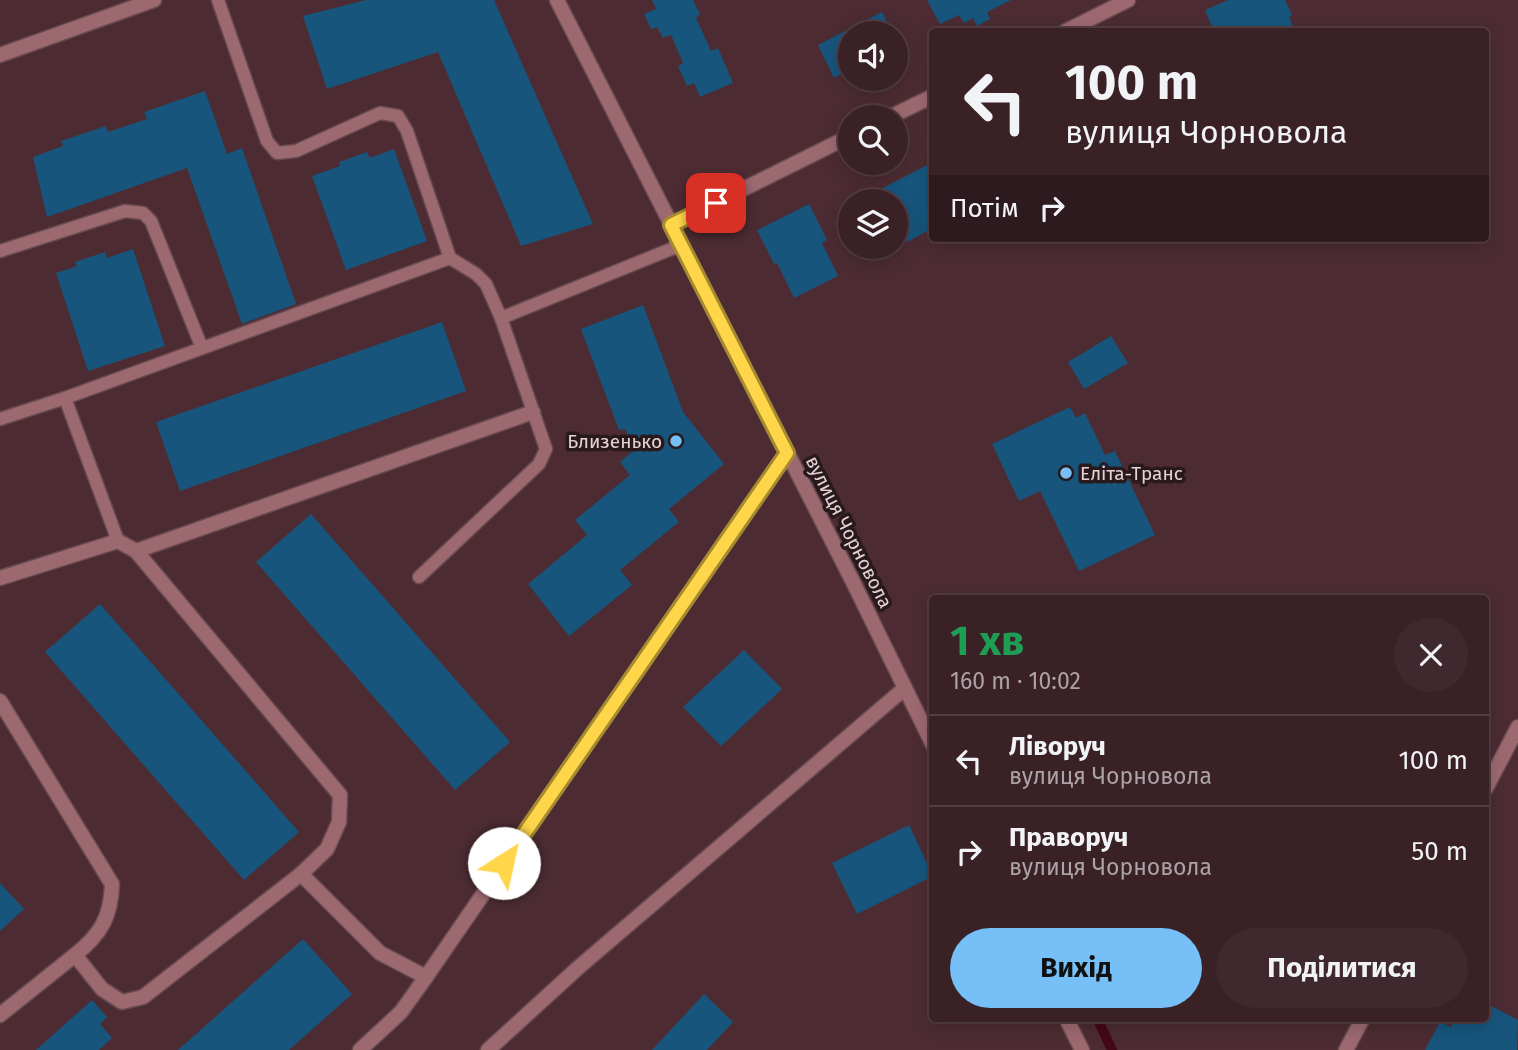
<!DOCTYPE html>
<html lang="uk">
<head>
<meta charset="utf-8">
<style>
	:root { --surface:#392126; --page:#40292e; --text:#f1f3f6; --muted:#aba3a7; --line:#533e43; --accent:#76c0f7 }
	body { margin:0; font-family:"Fira Sans",sans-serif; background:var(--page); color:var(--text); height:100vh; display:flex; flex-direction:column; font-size:26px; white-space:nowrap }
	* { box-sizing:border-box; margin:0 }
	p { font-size:23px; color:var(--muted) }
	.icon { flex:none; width:38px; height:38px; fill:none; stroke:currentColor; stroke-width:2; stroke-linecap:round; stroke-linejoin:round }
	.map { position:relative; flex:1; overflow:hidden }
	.drawer { position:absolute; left:929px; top:595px; width:560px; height:427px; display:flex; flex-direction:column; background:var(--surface); border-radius:7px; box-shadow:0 4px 18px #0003,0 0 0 2px var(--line) }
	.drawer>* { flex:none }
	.banner { position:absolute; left:929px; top:28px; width:560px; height:214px; border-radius:7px; box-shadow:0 4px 18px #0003,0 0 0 2px var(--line); background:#392126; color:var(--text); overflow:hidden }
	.fabs { position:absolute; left:838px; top:21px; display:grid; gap:14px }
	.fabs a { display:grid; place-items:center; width:70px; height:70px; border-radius:50%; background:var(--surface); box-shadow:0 4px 18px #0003,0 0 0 2px var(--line); font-size:35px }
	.pin { position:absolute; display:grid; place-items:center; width:60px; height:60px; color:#fff; margin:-30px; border-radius:14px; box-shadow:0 4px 10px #0006 }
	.me { position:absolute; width:77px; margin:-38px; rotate:35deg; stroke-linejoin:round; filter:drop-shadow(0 0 5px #0008) }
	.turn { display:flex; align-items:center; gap:24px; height:147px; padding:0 21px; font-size:32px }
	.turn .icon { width:91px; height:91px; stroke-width:2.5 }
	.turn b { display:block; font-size:49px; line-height:60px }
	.then { display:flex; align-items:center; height:66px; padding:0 21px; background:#0003; gap:14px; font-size:26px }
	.round { display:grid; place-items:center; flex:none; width:74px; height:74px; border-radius:37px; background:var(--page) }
	.headline { display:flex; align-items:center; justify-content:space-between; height:119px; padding:0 21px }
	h1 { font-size:42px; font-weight:700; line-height:52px; color:#1e9e55 }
	.cta { display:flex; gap:14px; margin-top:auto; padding:14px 21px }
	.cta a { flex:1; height:80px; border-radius:42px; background:var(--accent); color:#111; font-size:28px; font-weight:700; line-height:80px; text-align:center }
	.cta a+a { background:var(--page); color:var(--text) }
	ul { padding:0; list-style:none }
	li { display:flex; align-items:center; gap:21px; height:91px; padding:0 21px; border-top:2px solid var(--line) }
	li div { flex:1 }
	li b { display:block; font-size:26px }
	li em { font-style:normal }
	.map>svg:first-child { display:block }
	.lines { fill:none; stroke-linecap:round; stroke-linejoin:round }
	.stream { stroke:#44081a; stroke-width:10 }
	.building { fill:#17557d }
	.lane-casing { stroke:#684a4f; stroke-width:15 }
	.street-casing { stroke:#684a4f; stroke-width:17 }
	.lane { stroke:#9d6971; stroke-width:12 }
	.street { stroke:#9d6971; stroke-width:14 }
	.route-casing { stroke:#a68a30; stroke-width:18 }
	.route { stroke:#ffd54a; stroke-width:12 }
	.poi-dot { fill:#76c0f7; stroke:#28191c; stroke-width:2.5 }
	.labels { text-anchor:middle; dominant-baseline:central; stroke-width:7; stroke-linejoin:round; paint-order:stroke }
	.poi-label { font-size:19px; fill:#e6d1d4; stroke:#28191c; text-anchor:end }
	.street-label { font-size:19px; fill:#e6d1d4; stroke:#28191c }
</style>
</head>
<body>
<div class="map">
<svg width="1518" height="1050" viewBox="0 0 1518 1050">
	<rect width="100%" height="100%" fill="#4c2c32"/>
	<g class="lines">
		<path class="stream" d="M1097 1018 1112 1050"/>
	</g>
	<g class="building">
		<path d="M366 0H494L593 224 521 246 438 52 327 89 303 16Z"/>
		<path d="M652 0H693L700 14 696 18 711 51 718 48 733 83 700 97 694 83 687 86 678 66 683 63 671 35 663 38 657 27 651 29 644 14 656 9Z"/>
		<path d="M927 0H1011L987 12 990 19 977 26 973 18 964 23 959 15 940 24Z"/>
		<path d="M1228 0H1285L1292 15 1289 17 1294 29 1287 32H1214L1205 10Z"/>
		<path d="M882 12 893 33H850V69L834 78 818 45Z"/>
		<path d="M205 91 227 154 242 148 296 304 242 324 187 168 47 217 33 157 63 146 61 141 106 126 108 132 147 119 144 112Z"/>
		<path d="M394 149 427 241 346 270 312 176 340 166 339 162 367 152 370 158Z"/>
		<path d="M933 162V228L907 242 896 222V201H885L879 190Z"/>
		<path d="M809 204 827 240 822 243 838 276 794 298 777 263 774 264 757 230Z"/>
		<path d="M133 249 165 346 88 371 56 273 77 266 75 262 105 252 107 258Z"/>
		<path d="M643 305 683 412 724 464 669 509 679 522 620 570 632 585 569 636 528 584 587 535 575 520 630 475 620 462 634 450 625 429 619 430 581 329Z"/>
		<path d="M442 322 466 391 180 491 156 422Z"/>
		<path d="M1111 336 1128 363 1084 389 1068 362Z"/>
		<path d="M1070 407 1076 418 1085 413 1105 455 1115 451 1155 535 1079 571 1040 491 1019 501 992 444Z"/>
		<path d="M311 514 510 742 455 790 256 562Z"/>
		<path d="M100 604 299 832 244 880 45 652Z"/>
		<path d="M744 650 782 689 721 746 683 707Z"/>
		<path d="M909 825 933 876 857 914 832 863Z"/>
		<path d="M0 883 24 909 0 931Z"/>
		<path d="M303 939 352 994 289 1050H178Z"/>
		<path d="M704 994 733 1022 707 1050H652Z"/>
		<path d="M92 1000 107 1017 100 1024 112 1038 99 1050H36Z"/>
		<path d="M1486 1003 1518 1020 1517 1050H1425L1440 1022 1451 1027 1456 1018H1486Z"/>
	</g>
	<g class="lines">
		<defs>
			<g id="lane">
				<path d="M218 0 267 141 277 153 296 151 380 113 398 116 407 131 450 258 476 274 486 284 501 318"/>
				<path d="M0 251 125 211 143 213 151 221 202 348"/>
				<path d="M65 398 118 541"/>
				<path d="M0 419 65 398 450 258"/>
				<path d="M419 577 539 464 546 449 501 318 681 245"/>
			</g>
			<g id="street">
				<path d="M557 0 852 580 933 745"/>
				<path d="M1064 32 1128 0"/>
				<path d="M0 55 154 0"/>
				<path d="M890 117 933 96"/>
				<path d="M671 225 850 136"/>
				<path d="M136 551 533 412"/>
				<path d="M0 578 118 541 136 551 340 795 339 822 327 849 301 874 143 997 122 1002 102 989 75 955 0 1015"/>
				<path d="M0 701 112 884C111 917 101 934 75 955"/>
				<path d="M1486 788 1518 727"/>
				<path d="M301 874 380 953 426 977 787 453"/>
				<path d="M1066 1018 1082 1050"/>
				<path d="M360 1050 401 1012 426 977"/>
				<path d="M488 1050 579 967 905 688"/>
				<path d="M1346 1050 1363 1018"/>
			</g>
		</defs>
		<use href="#lane" class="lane-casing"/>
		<use href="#street" class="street-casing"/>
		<use href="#lane" class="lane"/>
		<use href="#street" class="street"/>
	</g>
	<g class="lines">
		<defs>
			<path id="route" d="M504 863 787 453 671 225 716 203"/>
		</defs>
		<use href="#route" class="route-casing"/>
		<use href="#route" class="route"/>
	</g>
	<g class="poi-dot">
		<circle cx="676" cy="441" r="7"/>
		<circle cx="1066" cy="473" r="7"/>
	</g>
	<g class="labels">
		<g class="poi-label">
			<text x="662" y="441">Близенько</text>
			<text x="1080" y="473" text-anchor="start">Еліта-Транс</text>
		</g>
		<g class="street-label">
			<text transform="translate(849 532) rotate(63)">вулиця Чорновола</text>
		</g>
	</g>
</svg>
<div class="fabs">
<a><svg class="icon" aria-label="sound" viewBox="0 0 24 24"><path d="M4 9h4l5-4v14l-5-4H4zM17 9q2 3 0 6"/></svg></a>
<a><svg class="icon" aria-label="search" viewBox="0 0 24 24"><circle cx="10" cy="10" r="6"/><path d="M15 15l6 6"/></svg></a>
<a><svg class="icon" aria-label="layers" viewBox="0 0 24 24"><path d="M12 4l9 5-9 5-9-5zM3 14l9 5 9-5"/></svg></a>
</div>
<div class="pin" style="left:716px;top:203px;background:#d93025"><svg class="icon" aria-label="arrive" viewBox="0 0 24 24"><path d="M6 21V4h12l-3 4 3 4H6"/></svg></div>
<svg class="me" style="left:504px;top:863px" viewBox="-20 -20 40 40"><circle r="19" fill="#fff"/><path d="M0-13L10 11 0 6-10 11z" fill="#ffd54a"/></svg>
<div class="banner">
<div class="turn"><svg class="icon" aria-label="left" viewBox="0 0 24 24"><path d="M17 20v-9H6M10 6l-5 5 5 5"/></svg><div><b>100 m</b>вулиця Чорновола</div></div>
<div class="then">Потім<svg class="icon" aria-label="right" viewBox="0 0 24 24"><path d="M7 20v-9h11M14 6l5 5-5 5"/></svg></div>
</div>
<section class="drawer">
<div class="headline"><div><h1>1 хв</h1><p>160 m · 10:02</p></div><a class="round"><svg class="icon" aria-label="close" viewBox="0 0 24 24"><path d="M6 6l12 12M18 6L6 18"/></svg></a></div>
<ul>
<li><svg class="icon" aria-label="left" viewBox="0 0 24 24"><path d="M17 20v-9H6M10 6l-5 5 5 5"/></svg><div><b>Ліворуч</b><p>вулиця Чорновола</p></div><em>100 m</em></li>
<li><svg class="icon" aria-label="right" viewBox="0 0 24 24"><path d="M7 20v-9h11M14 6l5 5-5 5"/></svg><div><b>Праворуч</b><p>вулиця Чорновола</p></div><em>50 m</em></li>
</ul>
<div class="cta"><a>Вихід</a><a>Поділитися</a></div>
</section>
</div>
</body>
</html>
